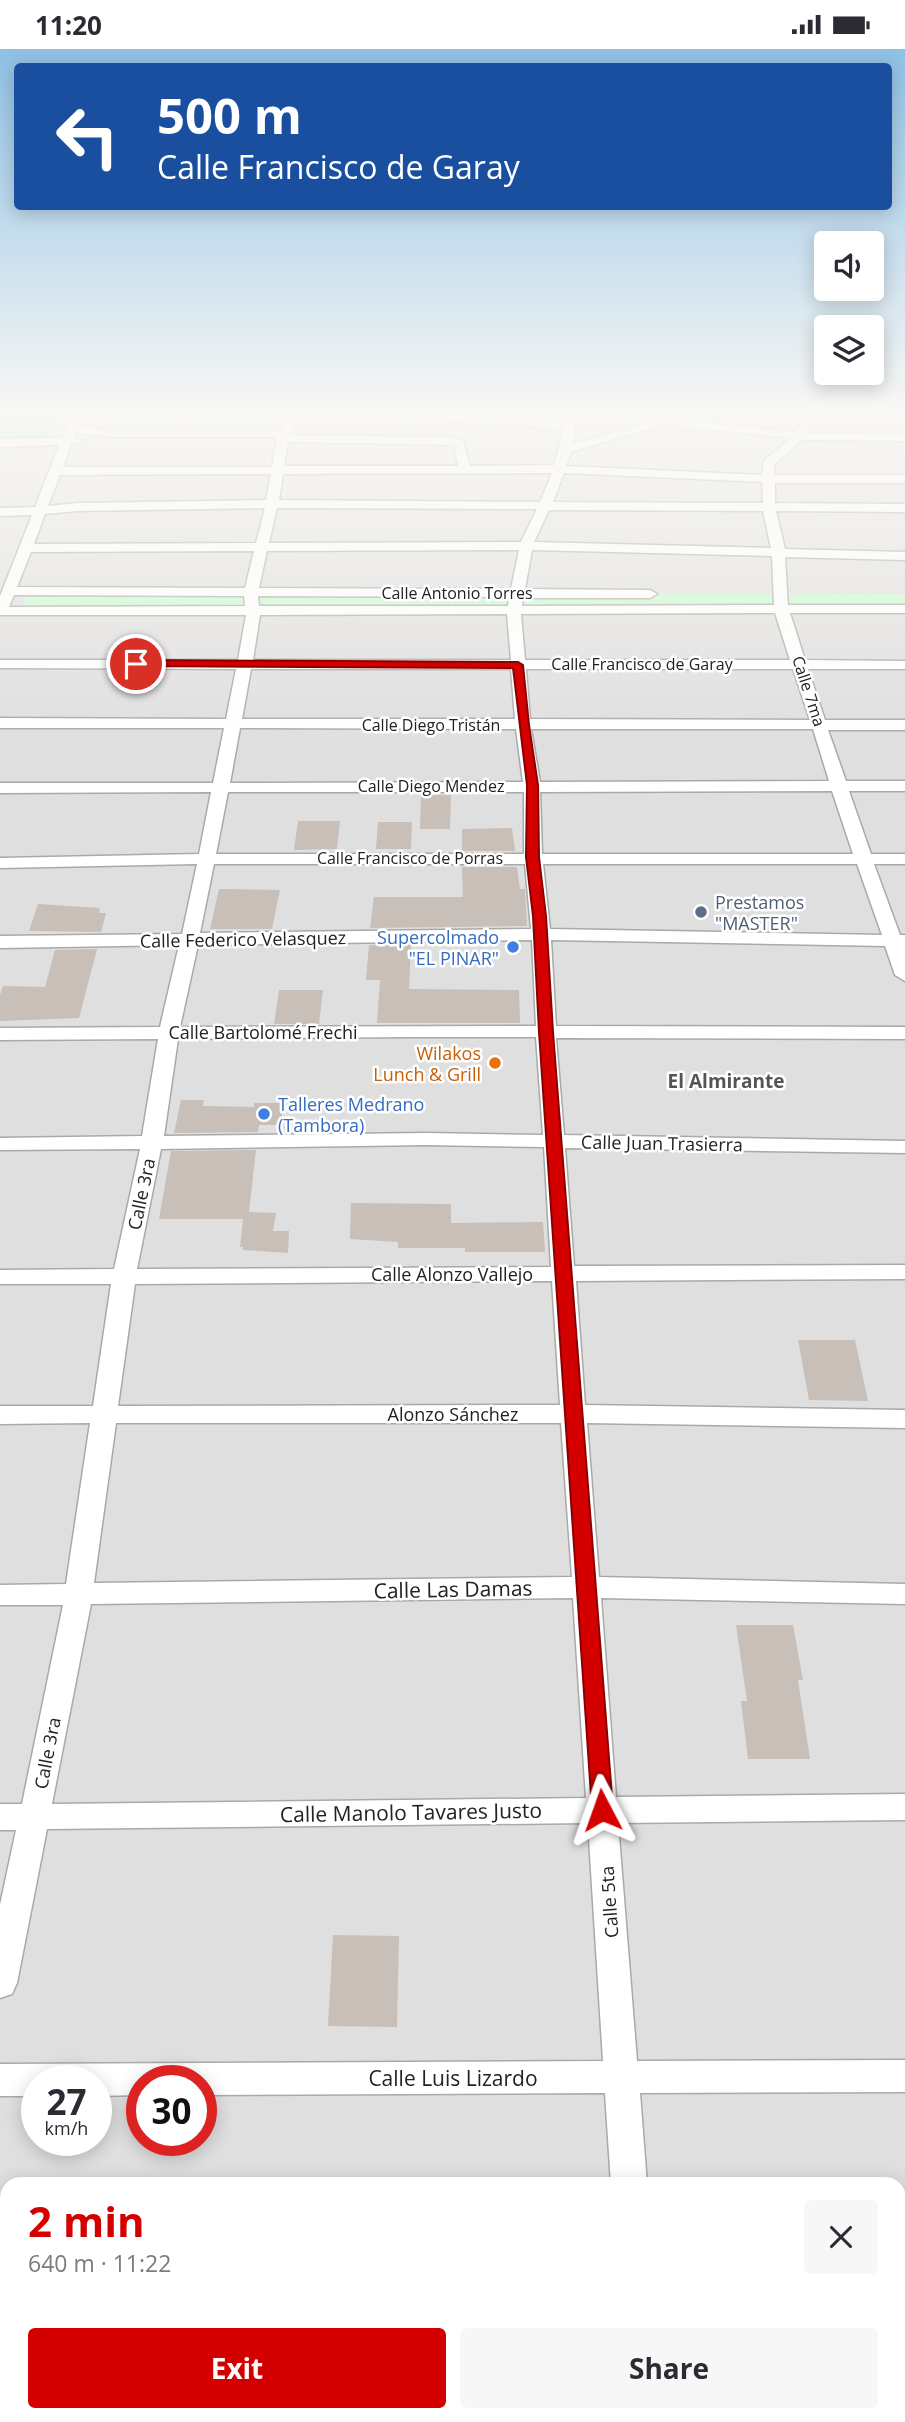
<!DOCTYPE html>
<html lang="en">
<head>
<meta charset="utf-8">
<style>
	:root { --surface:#fff; --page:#f7f7f7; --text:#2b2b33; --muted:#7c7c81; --accent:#d40000 }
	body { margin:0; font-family:"Open Sans",sans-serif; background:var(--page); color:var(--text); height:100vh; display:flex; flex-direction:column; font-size:26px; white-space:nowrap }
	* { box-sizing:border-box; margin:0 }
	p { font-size:23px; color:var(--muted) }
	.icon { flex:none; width:38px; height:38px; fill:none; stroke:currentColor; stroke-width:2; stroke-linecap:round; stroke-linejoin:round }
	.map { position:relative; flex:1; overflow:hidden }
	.panel { position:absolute; left:0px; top:2128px; width:906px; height:245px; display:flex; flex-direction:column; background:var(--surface); border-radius:21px 21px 0 0; box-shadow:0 4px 18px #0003 }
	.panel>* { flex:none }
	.guide { position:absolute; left:14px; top:14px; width:878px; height:147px; border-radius:7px; box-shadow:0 4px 18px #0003; background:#1a4fa0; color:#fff; overflow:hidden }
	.buttons { position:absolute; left:814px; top:182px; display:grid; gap:14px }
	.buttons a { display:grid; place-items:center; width:70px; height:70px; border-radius:7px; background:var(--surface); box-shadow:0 4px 18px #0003; font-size:35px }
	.speed { position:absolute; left:21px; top:2016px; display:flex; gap:14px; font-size:35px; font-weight:700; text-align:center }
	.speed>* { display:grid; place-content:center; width:91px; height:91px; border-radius:50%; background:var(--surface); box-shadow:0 4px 18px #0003; line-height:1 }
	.speed small { font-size:18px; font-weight:400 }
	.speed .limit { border:10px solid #d22; background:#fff; color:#111 }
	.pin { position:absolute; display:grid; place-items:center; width:60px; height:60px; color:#fff; margin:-30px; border:4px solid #fff; border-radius:50%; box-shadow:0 2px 7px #0007 }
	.me { position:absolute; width:77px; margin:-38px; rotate:356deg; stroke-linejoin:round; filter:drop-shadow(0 0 5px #0008) }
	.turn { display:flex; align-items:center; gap:24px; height:147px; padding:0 28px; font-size:32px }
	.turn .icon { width:91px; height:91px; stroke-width:2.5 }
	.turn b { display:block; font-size:49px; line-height:60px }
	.round { display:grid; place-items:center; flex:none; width:74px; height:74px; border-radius:7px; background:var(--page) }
	.headline { display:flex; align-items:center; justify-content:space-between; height:119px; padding:0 28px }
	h1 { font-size:42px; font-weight:700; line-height:52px; color:var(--accent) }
	.action { display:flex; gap:14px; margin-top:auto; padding:14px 28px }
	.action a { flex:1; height:80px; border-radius:7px; background:var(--accent); color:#fff; font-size:28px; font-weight:700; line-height:80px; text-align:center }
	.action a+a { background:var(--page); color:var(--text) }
	.status { display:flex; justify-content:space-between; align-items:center; height:49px; padding:0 35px; background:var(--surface); direction:ltr }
	.status svg { height:19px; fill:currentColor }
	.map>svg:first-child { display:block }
	.residential { fill:#e0dfdf; fill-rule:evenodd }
	.park { fill:#c8facc }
	.pitch { fill:#88e0be }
	.building { fill:#c7bfb8 }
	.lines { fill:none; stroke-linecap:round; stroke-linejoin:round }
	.minor-casing { stroke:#a9a9a9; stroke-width:3 }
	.minor { fill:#fff; fill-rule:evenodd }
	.route { fill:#d40000; stroke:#8a0000; stroke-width:2 }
	.service-dot { fill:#5c6f8a; stroke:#fff; stroke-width:2.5 }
	.shop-dot { fill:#3f7fe0; stroke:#fff; stroke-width:2.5 }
	.food-dot { fill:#e8710a; stroke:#fff; stroke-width:2.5 }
	.labels { text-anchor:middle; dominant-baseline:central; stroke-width:5; stroke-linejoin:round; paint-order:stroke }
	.far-street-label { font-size:16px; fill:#222; stroke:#fff }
	.service-label { font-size:18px; fill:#4e5e75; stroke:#fff; text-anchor:start }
	.shop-label { font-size:18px; fill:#366cbe; stroke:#fff; text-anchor:end }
	.street-label { font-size:18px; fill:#222; stroke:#fff }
	.food-label { font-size:18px; fill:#c56008; stroke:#fff; text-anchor:end }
	.neighbourhood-label { font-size:19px; font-weight:bold; fill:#555; stroke:#fff }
	.near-street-label { font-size:21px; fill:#222; stroke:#fff }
</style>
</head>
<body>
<div class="status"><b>11:20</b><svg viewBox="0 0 49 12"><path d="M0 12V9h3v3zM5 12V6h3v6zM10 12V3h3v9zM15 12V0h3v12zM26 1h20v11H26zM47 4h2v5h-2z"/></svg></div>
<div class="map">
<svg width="905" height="2373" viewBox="0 0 905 2373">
	<rect width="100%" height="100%" fill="#f2efe9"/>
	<path class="residential" d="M0 365H905V2373H0ZM37 2032H96V2091H37ZM142 2032H201V2091H142ZM7 2135H900V2366H7Z"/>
	<path class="park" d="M27 542 905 545V557L24 556Z"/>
	<path class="pitch" d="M0 365H62L51 390H0Z"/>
	<g class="building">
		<path d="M421 746H451L450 780H420Z"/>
		<path d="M298 772H340L337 800 294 801Z"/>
		<path d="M378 773H412L411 800H376Z"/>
		<path d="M512 779 515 802H462V780Z"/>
		<path d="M462 818H517L520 840H525L527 877 370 879 374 848H463Z"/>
		<path d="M219 840 280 841 272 880H210Z"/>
		<path d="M38 855 100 859 99 864H106L101 883 29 882Z"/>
		<path d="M411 895 409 940 519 941 520 974H377L380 931H366L369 896Z"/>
		<path d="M97 900 79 969 0 972V946L3 937 45 938 55 901Z"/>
		<path d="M279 941H323L319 975H274Z"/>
		<path d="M181 1051H204L203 1057 254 1058V1054H283L281 1076H259L258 1083 174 1084Z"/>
		<path d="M256 1101 249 1163 276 1164 273 1182H289L288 1204 243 1201V1198H240L243 1170H159L171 1102Z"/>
		<path d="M351 1154 451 1155V1174L543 1173 545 1203H465V1199H398V1193L350 1190Z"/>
		<path d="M798 1291H855L868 1352 809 1351Z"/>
		<path d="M736 1576H793L803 1631H798L810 1710H748L741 1652H747Z"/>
		<path d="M333 1886 399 1887 397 1978 328 1977Z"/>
	</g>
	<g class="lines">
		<defs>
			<g id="minor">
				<path d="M71 365H82L78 377 113 382 280 381 294 365H306L289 386 450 388 463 392 470 417 554 416 564 380 377 368 372 365H439L564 373 563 365H575L573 395 658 371 663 365H675L671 370 796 383 805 365H816L807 384 905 386V392L802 391 774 416V426H905V434H775V454L905 455V463L776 462 785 500 905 503V511L785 508 788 556H905V564H790L805 611 905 612V620H808L825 671H905V681H828L846 732H905V742H849L871 805H905V815H874L900 886H905V932L895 926 885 897 551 891 556 977 905 978V990L556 989 564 1086 905 1092V1104L565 1099 574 1217 905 1216V1230L576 1232 585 1356 905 1361V1379L587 1374 599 1528 905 1535V1555L601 1549 616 1748 905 1745V1771L618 1774 637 2012 905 2011V2043L640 2044 647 2135H611L605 2044 201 2046V2032H142V2046L96 2047V2032H37V2047H0V2015L603 2012 588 1774 47 1780 17 1934 12 1945 0 1949V1856L16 1781H0V1755H22L63 1556H0V1536L66 1535 90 1374 0 1375V1357H93L111 1235H0V1221L114 1220 140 1100 0 1101V1089L142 1087 158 990 0 991V979L160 978 179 896 0 899V887L182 885 197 815 0 819V809L199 805 211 743 0 744V734H213L224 679H0V669L226 670 236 620 0 619V611H238L246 566H0V547L32 466 0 467V459L35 458 59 396 0 398V390L62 389ZM662 376 791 389 764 412 762 426 566 417 571 403ZM76 384 113 388H277L272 418H63L71 396 85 392 74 389ZM288 393 450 396H454L458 417H284ZM552 424 540 453 279 451 283 425ZM564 424 762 433 763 454 553 453ZM271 425 266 451 77 454 48 457 60 426ZM265 459 256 494 34 495 45 465 77 462ZM277 459 537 460 521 493 269 494ZM549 461 763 462 771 499 534 493ZM519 501 511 540 259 539 267 502ZM532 501 772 507 774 556 522 557 523 549H650L657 545 650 541 525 540ZM254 502 245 539 17 538 31 503ZM14 546 244 547 245 557 9 558ZM258 547 509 548 508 557H259ZM775 564 790 611H525L521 565ZM507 565 511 611H253L260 566ZM251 620H511L515 670H242ZM526 620H793L810 671 530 670ZM240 679 516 680 523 733 230 734ZM531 680H813L829 732 540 733ZM832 742 853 805H542L540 743ZM228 743H524V805H216ZM214 815H525L531 880 200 884ZM543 815H857L882 886 550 880ZM532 891 536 977 180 978 198 896ZM410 988H536L543 1086 427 1084 164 1087 178 990ZM427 1096 544 1098 551 1218 137 1220 161 1100ZM552 1232 560 1356 118 1357 135 1235ZM116 1374H561L572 1528 94 1534ZM573 1549 586 1749 52 1755 91 1555Z"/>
				<path d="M900 2345H905V2373H884L881 2366H900Z"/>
				<path d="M313 2366H863L860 2373H310Z"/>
			</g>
		</defs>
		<use href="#minor" class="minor-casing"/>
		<use href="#minor" class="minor"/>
	</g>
	<linearGradient id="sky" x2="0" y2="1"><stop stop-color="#8fc0e4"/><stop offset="0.52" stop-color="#f9f8f5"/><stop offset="1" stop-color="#f9f8f5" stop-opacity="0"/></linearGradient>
	<rect width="905" height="698" fill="url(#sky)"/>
	<path class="route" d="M136 611 518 613 523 616 529 676 538 736 539 808 546 867 553 983 613 1761 610 1768 602 1770 595 1768 592 1761 539 983 533 867 526 808 527 736 513 619 133 617V612Z"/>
	<circle class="service-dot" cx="701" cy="863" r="7"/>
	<g class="shop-dot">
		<circle cx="513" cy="898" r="7"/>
		<circle cx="264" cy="1065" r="7"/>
	</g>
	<circle class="food-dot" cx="495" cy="1014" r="7"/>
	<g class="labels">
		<g class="far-street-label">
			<text x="457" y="544">Calle Antonio Torres</text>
			<text x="642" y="615">Calle Francisco de Garay</text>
			<text transform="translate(809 642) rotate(72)">Calle 7ma</text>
			<text x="431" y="676">Calle Diego Tristán</text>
			<text x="431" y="737">Calle Diego Mendez</text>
			<text x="410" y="809">Calle Francisco de Porras</text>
		</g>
		<g class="service-label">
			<text x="715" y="853">Prestamos<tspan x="715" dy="21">"MASTER"</tspan></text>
		</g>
		<g class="shop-label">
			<text x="499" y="888">Supercolmado<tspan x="499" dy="21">"EL PINAR"</tspan></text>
			<text x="278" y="1055" text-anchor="start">Talleres Medrano<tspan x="278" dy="21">(Tambora)</tspan></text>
		</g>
		<g class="street-label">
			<text transform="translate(243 890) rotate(-1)">Calle Federico Velasquez</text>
			<text x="263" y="983">Calle Bartolomé Frechi</text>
			<text transform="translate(662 1094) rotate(1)">Calle Juan Trasierra</text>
			<text transform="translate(141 1145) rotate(-78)">Calle 3ra</text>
			<text x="452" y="1225">Calle Alonzo Vallejo</text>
			<text x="453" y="1365">Alonzo Sánchez</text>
			<text transform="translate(47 1704) rotate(-79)">Calle 3ra</text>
			<text transform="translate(609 1853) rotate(-94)">Calle 5ta</text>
		</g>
		<g class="food-label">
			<text x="481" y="1004">Wilakos<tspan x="481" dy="21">Lunch &amp; Grill</tspan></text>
		</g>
		<g class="neighbourhood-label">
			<text x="726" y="1032">El Almirante</text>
		</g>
		<g class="near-street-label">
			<text transform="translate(453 1540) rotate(-1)">Calle Las Damas</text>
			<text transform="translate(411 1763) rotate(-1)">Calle Manolo Tavares Justo</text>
			<text x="453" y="2029">Calle Luis Lizardo</text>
		</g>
	</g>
</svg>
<div class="buttons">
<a><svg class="icon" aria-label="sound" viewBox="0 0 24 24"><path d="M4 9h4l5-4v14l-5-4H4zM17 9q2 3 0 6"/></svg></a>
<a><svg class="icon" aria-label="layers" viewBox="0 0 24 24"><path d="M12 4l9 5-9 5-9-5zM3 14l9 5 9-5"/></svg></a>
</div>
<div class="speed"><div>27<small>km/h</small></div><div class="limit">30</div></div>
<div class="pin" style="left:136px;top:615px;background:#d93025"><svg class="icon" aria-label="arrive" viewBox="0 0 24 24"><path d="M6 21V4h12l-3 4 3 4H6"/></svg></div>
<svg class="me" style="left:602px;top:1761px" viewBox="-20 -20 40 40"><path d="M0-17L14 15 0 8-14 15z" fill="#d40000" stroke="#fff" stroke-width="4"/></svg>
<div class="guide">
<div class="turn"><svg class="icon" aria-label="left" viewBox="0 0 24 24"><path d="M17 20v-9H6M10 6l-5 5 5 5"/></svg><div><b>500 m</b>Calle Francisco de Garay</div></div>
</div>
<section class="panel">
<div class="headline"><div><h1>2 min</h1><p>640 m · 11:22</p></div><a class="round"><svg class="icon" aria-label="close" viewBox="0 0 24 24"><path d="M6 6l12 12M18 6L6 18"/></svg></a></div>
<div class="action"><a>Exit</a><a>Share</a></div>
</section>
</div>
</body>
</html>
